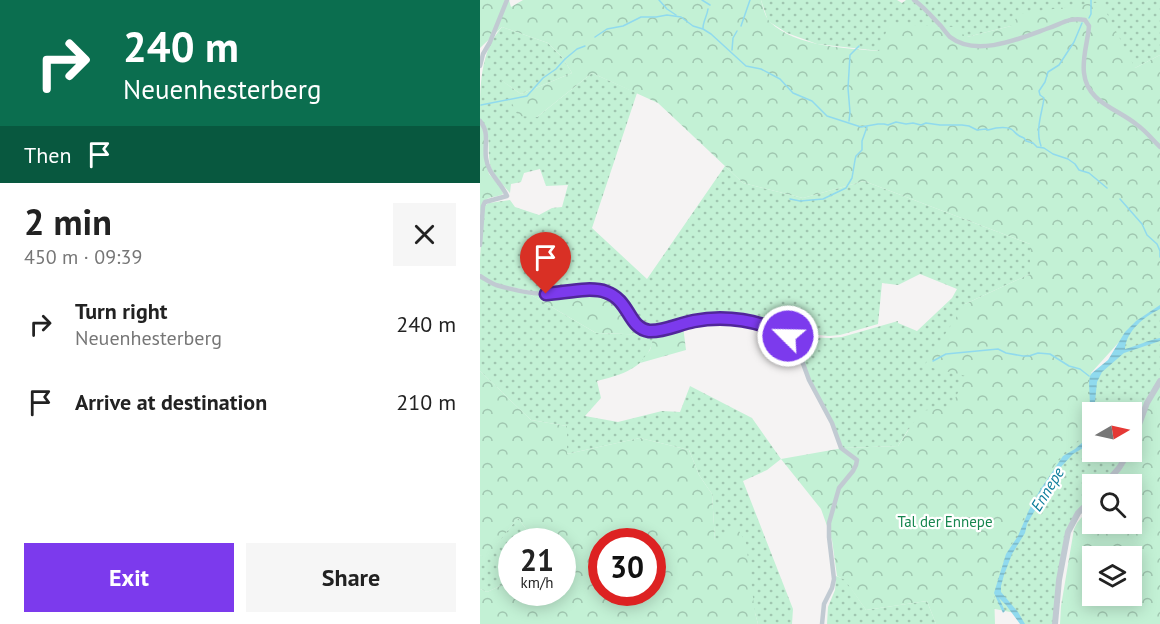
<!DOCTYPE html>
<html lang="en">
<head>
<meta charset="utf-8">
<style>
	:root { --surface:#fff; --page:#f6f6f6; --text:#222; --muted:#767676; --accent:#7c3aed }
	body { margin:0; font-family:"PT Sans",sans-serif; background:var(--page); color:var(--text); height:100vh; display:flex; flex-direction:column; font-size:22px; white-space:nowrap }
	* { box-sizing:border-box; margin:0 }
	p { font-size:20px; color:var(--muted) }
	.icon { flex:none; width:33px; height:33px; fill:none; stroke:currentColor; stroke-width:2; stroke-linecap:round; stroke-linejoin:round }
	.map { position:relative; flex:1; overflow:hidden }
	.sheet { display:flex; flex-direction:column; background:var(--surface); width:480px }
	.sheet>* { flex:none }
	.guide { background:#0b6e4f; color:#fff; overflow:hidden }
	.needle { width:39px; rotate:81deg }
	.controls { position:absolute; left:602px; top:402px; display:grid; gap:12px }
	.controls a { display:grid; place-items:center; width:60px; height:60px; border-radius:0px; background:var(--surface); box-shadow:0 3px 15px #0003; font-size:30px }
	.speed { position:absolute; left:18px; top:528px; display:flex; gap:12px; font-size:30px; font-weight:700; text-align:center }
	.speed>* { display:grid; place-content:center; width:78px; height:78px; border-radius:50%; background:var(--surface); box-shadow:0 3px 15px #0003; line-height:1 }
	.speed small { font-size:15px; font-weight:400 }
	.speed .limit { border:9px solid #d22; background:#fff; color:#111 }
	.pin { position:absolute; display:grid; place-items:center; width:51px; height:51px; color:#fff; margin:-62px -26px; border-radius:50% 50% 50% 0; rotate:-45deg; box-shadow:0 0 6px #0007 }
	.pin .icon { rotate:45deg }
	.me { position:absolute; width:66px; margin:-33px; rotate:293deg; stroke-linejoin:round; filter:drop-shadow(0 0 4px #0008) }
	.turn { display:flex; align-items:center; gap:21px; height:126px; padding:0 24px; font-size:27px }
	.turn .icon { width:78px; height:78px; stroke-width:2.5 }
	.turn b { display:block; font-size:42px; line-height:51px }
	.then { display:flex; align-items:center; height:57px; padding:0 24px; background:#0003; gap:12px; font-size:22px }
	.round { display:grid; place-items:center; flex:none; width:63px; height:63px; border-radius:0px; background:var(--page) }
	.headline { display:flex; align-items:center; justify-content:space-between; height:102px; padding:0 24px }
	h1 { font-size:36px; font-weight:700; line-height:45px }
	.action { display:flex; gap:12px; margin-top:auto; padding:12px 24px }
	.action a { flex:1; height:69px; border-radius:0px; background:var(--accent); color:#fff; font-size:24px; font-weight:700; line-height:69px; text-align:center }
	.action a+a { background:var(--page); color:var(--text) }
	ul { padding:0; list-style:none }
	li { display:flex; align-items:center; gap:18px; height:78px; padding:0 24px }
	li div { flex:1 }
	li b { display:block; font-size:22px }
	li em { font-style:normal }
	main { display:flex; flex:1; min-height:0 }
	.map>svg:first-child { display:block }
	.grass { fill:url(#grass-dots) }
	.forest { fill:url(#forest-crowns); fill-rule:evenodd }
	.water { fill:url(#water-rules) }
	.lines { fill:none; stroke-linecap:round; stroke-linejoin:round }
	.stream { stroke:#90daee; stroke-width:1.5 }
	.minor { stroke:#c1cad2; stroke-width:4.5 }
	.tertiary { stroke:#c1cad2; stroke-width:6 }
	.route-casing { stroke:#51269a; stroke-width:15 }
	.route { stroke:#7c3aed; stroke-width:10 }
	.labels { text-anchor:middle; dominant-baseline:central; stroke-width:4.5; stroke-linejoin:round; paint-order:stroke }
	.park-label { font-size:15px; fill:#17864f; stroke:#fff }
	.water-label { font-size:16px; font-style:italic; fill:#0c7c9b; stroke:#fff }
</style>
</head>
<body>
<main>
<section class="sheet">
<div class="guide">
<div class="turn"><svg class="icon" aria-label="right" viewBox="0 0 24 24"><path d="M7 20v-9h11M14 6l5 5-5 5"/></svg><div><b>240 m</b>Neuenhesterberg</div></div>
<div class="then">Then<svg class="icon" aria-label="arrive" viewBox="0 0 24 24"><path d="M6 21V4h12l-3 4 3 4H6"/></svg></div>
</div>
<div class="headline"><div><h1>2 min</h1><p>450 m · 09:39</p></div><a class="round"><svg class="icon" aria-label="close" viewBox="0 0 24 24"><path d="M6 6l12 12M18 6L6 18"/></svg></a></div>
<ul>
<li><svg class="icon" aria-label="right" viewBox="0 0 24 24"><path d="M7 20v-9h11M14 6l5 5-5 5"/></svg><div><b>Turn right</b><p>Neuenhesterberg</p></div><em>240 m</em></li>
<li><svg class="icon" aria-label="arrive" viewBox="0 0 24 24"><path d="M6 21V4h12l-3 4 3 4H6"/></svg><div><b>Arrive at destination</b></div><em>210 m</em></li>
</ul>
<div class="action"><a>Exit</a><a>Share</a></div>
</section>
<div class="map">
<svg width="680" height="624" viewBox="0 0 680 624">
	<defs>
		<pattern id="grass-dots" width="8" height="8" patternUnits="userSpaceOnUse" patternTransform="scale(1.5)"><rect width="8" height="8" fill="#c3f1d5"/><path d="M2 2h.1M6 6h.1" fill="none" stroke="#a0c6b0" stroke-width="1.8" stroke-linecap="round"/></pattern>
		<pattern id="forest-crowns" width="20" height="18" patternUnits="userSpaceOnUse" patternTransform="scale(1.5)"><rect width="20" height="18" fill="#c3f1d5"/><path d="M2 6a3 3 0 1 1 6 0M12 15a3 3 0 1 1 6 0" fill="none" stroke="#a0c6b0"/></pattern>
		<pattern id="water-rules" width="6" height="5" patternUnits="userSpaceOnUse" patternTransform="scale(1.5)"><rect width="6" height="5" fill="#90daee"/><path d="M0 2.5h6" fill="none" stroke="#78b4c4"/></pattern>
	</defs>
	<rect width="100%" height="100%" fill="#f5f3f3"/>
	<g class="grass">
		<path d="M281 0H417L422 3 426 0H680V55L655 68 531 26 487 37 400 51 337 44 307 33 288 21Z"/>
		<path d="M22 27 68 43 83 58 92 73 41 94 22 81 57 117 112 73 157 93 112 228 167 279 245 166 263 183 323 198 384 181 550 244V274L485 304 601 356 613 376 625 367 646 334 680 306V379L651 441V412H612V452H647L645 457 622 484H612V499L590 522 574 624H542L535 613 365 579 386 610 447 601 456 624H347L348 607 355 590 356 576 364 579 430 427 418 446 363 448 330 380 322 358 313 340 316 337 350 338 362 337 418 321V323L437 331 472 298 477 289 440 274 418 285 402 283 398 324 360 335 349 336 308 332 295 327 248 318 176 329 161 327 67 294 15 284 1 276 0 273V258L4 206 9 203 30 200 35 207 59 215 72 208 82 207 88 185 66 186 60 169 44 173 41 182 31 184 30 193C24 186 16 178 12 170 5 153 14 133 0 119 0 86 0 51 22 27Z"/>
		<path d="M0 278 46 292 116 333 174 335C173 340 172 345 170 349 161 370 137 376 117 381L121 398 105 416 138 422 182 411 200 412 210 386 272 418 301 459 287 470 263 481 313 609 312 624H278L275 613 235 542 232 494 219 475 209 450 160 438 87 454V426L51 420 0 371Z"/>
		<path d="M38 518 55 541 32 542 31 581 7 592 0 589V555L5 557Z"/>
	</g>
	<g class="forest">
		<path d="M0 0H29L31 7 43 0H281C283 7 285 17 290 22 316 47 365 48 399 51L409 24 473 27 487 37 531 26 539 14 621 2 655 68 680 55V310L675 311 640 341 611 373 608 380V404L605 435 586 451 578 460 548 508 534 539 525 553 514 590 515 624H456L447 601 386 610 365 580 357 576 352 540 341 509 301 459 363 448 418 446 441 411 471 407 486 376 444 366 485 304 550 274V244L384 181 323 198 263 183 178 103 112 73 57 117 38 116 21 80 41 94 92 73 83 58 68 43 22 27 0 48Z"/>
		<path d="M0 123 5 135V157L9 174 22 189 23 194C18 197 14 196 9 198 0 202 0 215 0 225Z"/>
		<path d="M119 291 135 297 160 330 168 333 178 334 203 326 206 350 160 363 170 350 174 335 116 333 46 292Z"/>
		<path d="M0 371 51 420 87 426V454L160 438 209 450 219 475 232 494 235 541 255 524 266 543 275 613 278 624H0V589L7 592 31 581 32 592H82V542L55 541 38 518 5 558 0 555ZM122 542H172V592H122Z"/>
		<path d="M680 383V624H580L581 606 594 529 597 523 612 505V524H651V484H629L641 470 647 460 667 407ZM612 556H651V596H612Z"/>
	</g>
	<path class="water" d="M680 305V309C665 316 646 331 645 349 657 346 668 340 680 338V341L644 353 622 372 617 382 614 412H612V437L608 445 593 454 579 469 547 524 545 533 532 554 524 575 521 586V592L538 612 545 624H540L526 605 519 598 525 611 523 613 514 593 526 554 538 536 549 510 560 490 583 456 595 449 604 441 607 436 610 405 609 382 610 376 612 373 628 360 645 332 656 321Z"/>
	<g class="lines">
		<g class="stream">
			<path d="M179 0 187 9 196 15"/>
			<path d="M222 0 230 5"/>
			<path d="M609 18 611 14V0"/>
			<path d="M261 26 270 0"/>
			<path d="M223 28C223 22 227 16 228 9"/>
			<path d="M115 37 127 29 143 26 161 17H176L187 15 201 17 213 26 223 29 231 34 266 66 281 69 300 79 313 93 332 101 347 116 381 127 398 124H404L408 125 416 122 426 124 433 123 441 125 446 123 460 125H482L489 126 497 130 506 129 508 130C515 128 524 126 531 129 537 133 536 136 544 138L546 141 553 143 557 147 564 148 573 154 588 159 595 164 599 170 609 173 627 188"/>
			<path d="M252 50 253 38 257 31"/>
			<path d="M1 105 47 96 63 78 76 69 85 59 97 49 105 46"/>
			<path d="M369 121 370 112 368 88 370 55 379 46"/>
			<path d="M561 146C555 129 562 114 564 98L560 95 559 91 565 82 568 72 579 65 594 42 602 23"/>
			<path d="M310 199 320 201 343 199 366 188 372 178 375 160 376 156 382 150V141L387 127"/>
			<path d="M640 199 662 224 667 235 677 244 680 251V257"/>
			<path d="M453 361 466 354 518 349 526 353 543 356H549L558 353 570 354 589 366 600 369 609 376"/>
		</g>
		<g class="minor">
			<path d="M434 0C445 8 452 17 461 26 464 30 467 34 470 37 497 58 541 38 569 28 583 23 590 17 605 20L609 26C608 41 602 57 604 73 607 102 636 108 656 124 665 130 672 139 680 147"/>
			<path d="M0 66 3 54 10 42 27 0"/>
			<path d="M0 121C10 133 4 144 6 158 8 174 21 182 27 196L5 202 3 206 0 245"/>
			<path d="M0 276C5 279 11 283 16 285 30 289 52 294 67 294 89 295 115 283 135 296 147 304 151 319 160 329L177 330 215 321 230 319H248L274 322 295 328 308 336 321 358 329 380 352 423 361 448 377 460 376 465 373 471 359 488 349 523V537L354 579 352 588 344 604 342 624"/>
		</g>
		<g class="tertiary">
			<path d="M651 446 667 403 680 381"/>
			<path d="M625 484 639 468 649 452"/>
			<path d="M575 624 579 580 588 532 598 513 612 499"/>
		</g>
	</g>
	<g class="lines">
		<defs>
			<path id="route" d="M66 294C84 293 110 286 126 292 150 300 148 328 169 331 183 332 199 324 214 321 245 315 281 320 308 336"/>
		</defs>
		<use href="#route" class="route-casing"/>
		<use href="#route" class="route"/>
	</g>
	<g class="labels">
		<g class="park-label">
			<text x="465" y="521">Tal der Ennepe</text>
		</g>
		<g class="water-label">
			<text transform="translate(567 489) rotate(-58)">Ennepe</text>
		</g>
	</g>
</svg>
<div class="controls">
<a><svg class="needle" viewBox="-14 -14 28 28"><path d="M0-13l5 13h-10z" fill="#e53935"/><path d="M0 13l5-13h-10z" fill="#767676"/></svg></a>
<a><svg class="icon" aria-label="search" viewBox="0 0 24 24"><circle cx="10" cy="10" r="6"/><path d="M15 15l6 6"/></svg></a>
<a><svg class="icon" aria-label="layers" viewBox="0 0 24 24"><path d="M12 4l9 5-9 5-9-5zM3 14l9 5 9-5"/></svg></a>
</div>
<div class="speed"><div>21<small>km/h</small></div><div class="limit">30</div></div>
<div class="pin" style="left:66px;top:294px;background:#d93025"><svg class="icon" aria-label="arrive" viewBox="0 0 24 24"><path d="M6 21V4h12l-3 4 3 4H6"/></svg></div>
<svg class="me" style="left:308px;top:336px" viewBox="-20 -20 40 40"><circle r="17" fill="#7c3aed" stroke="#fff" stroke-width="3"/><path d="M0-11L8 9 0 5-8 9z" fill="#fff"/></svg>
</div>
</main>
</body>
</html>
